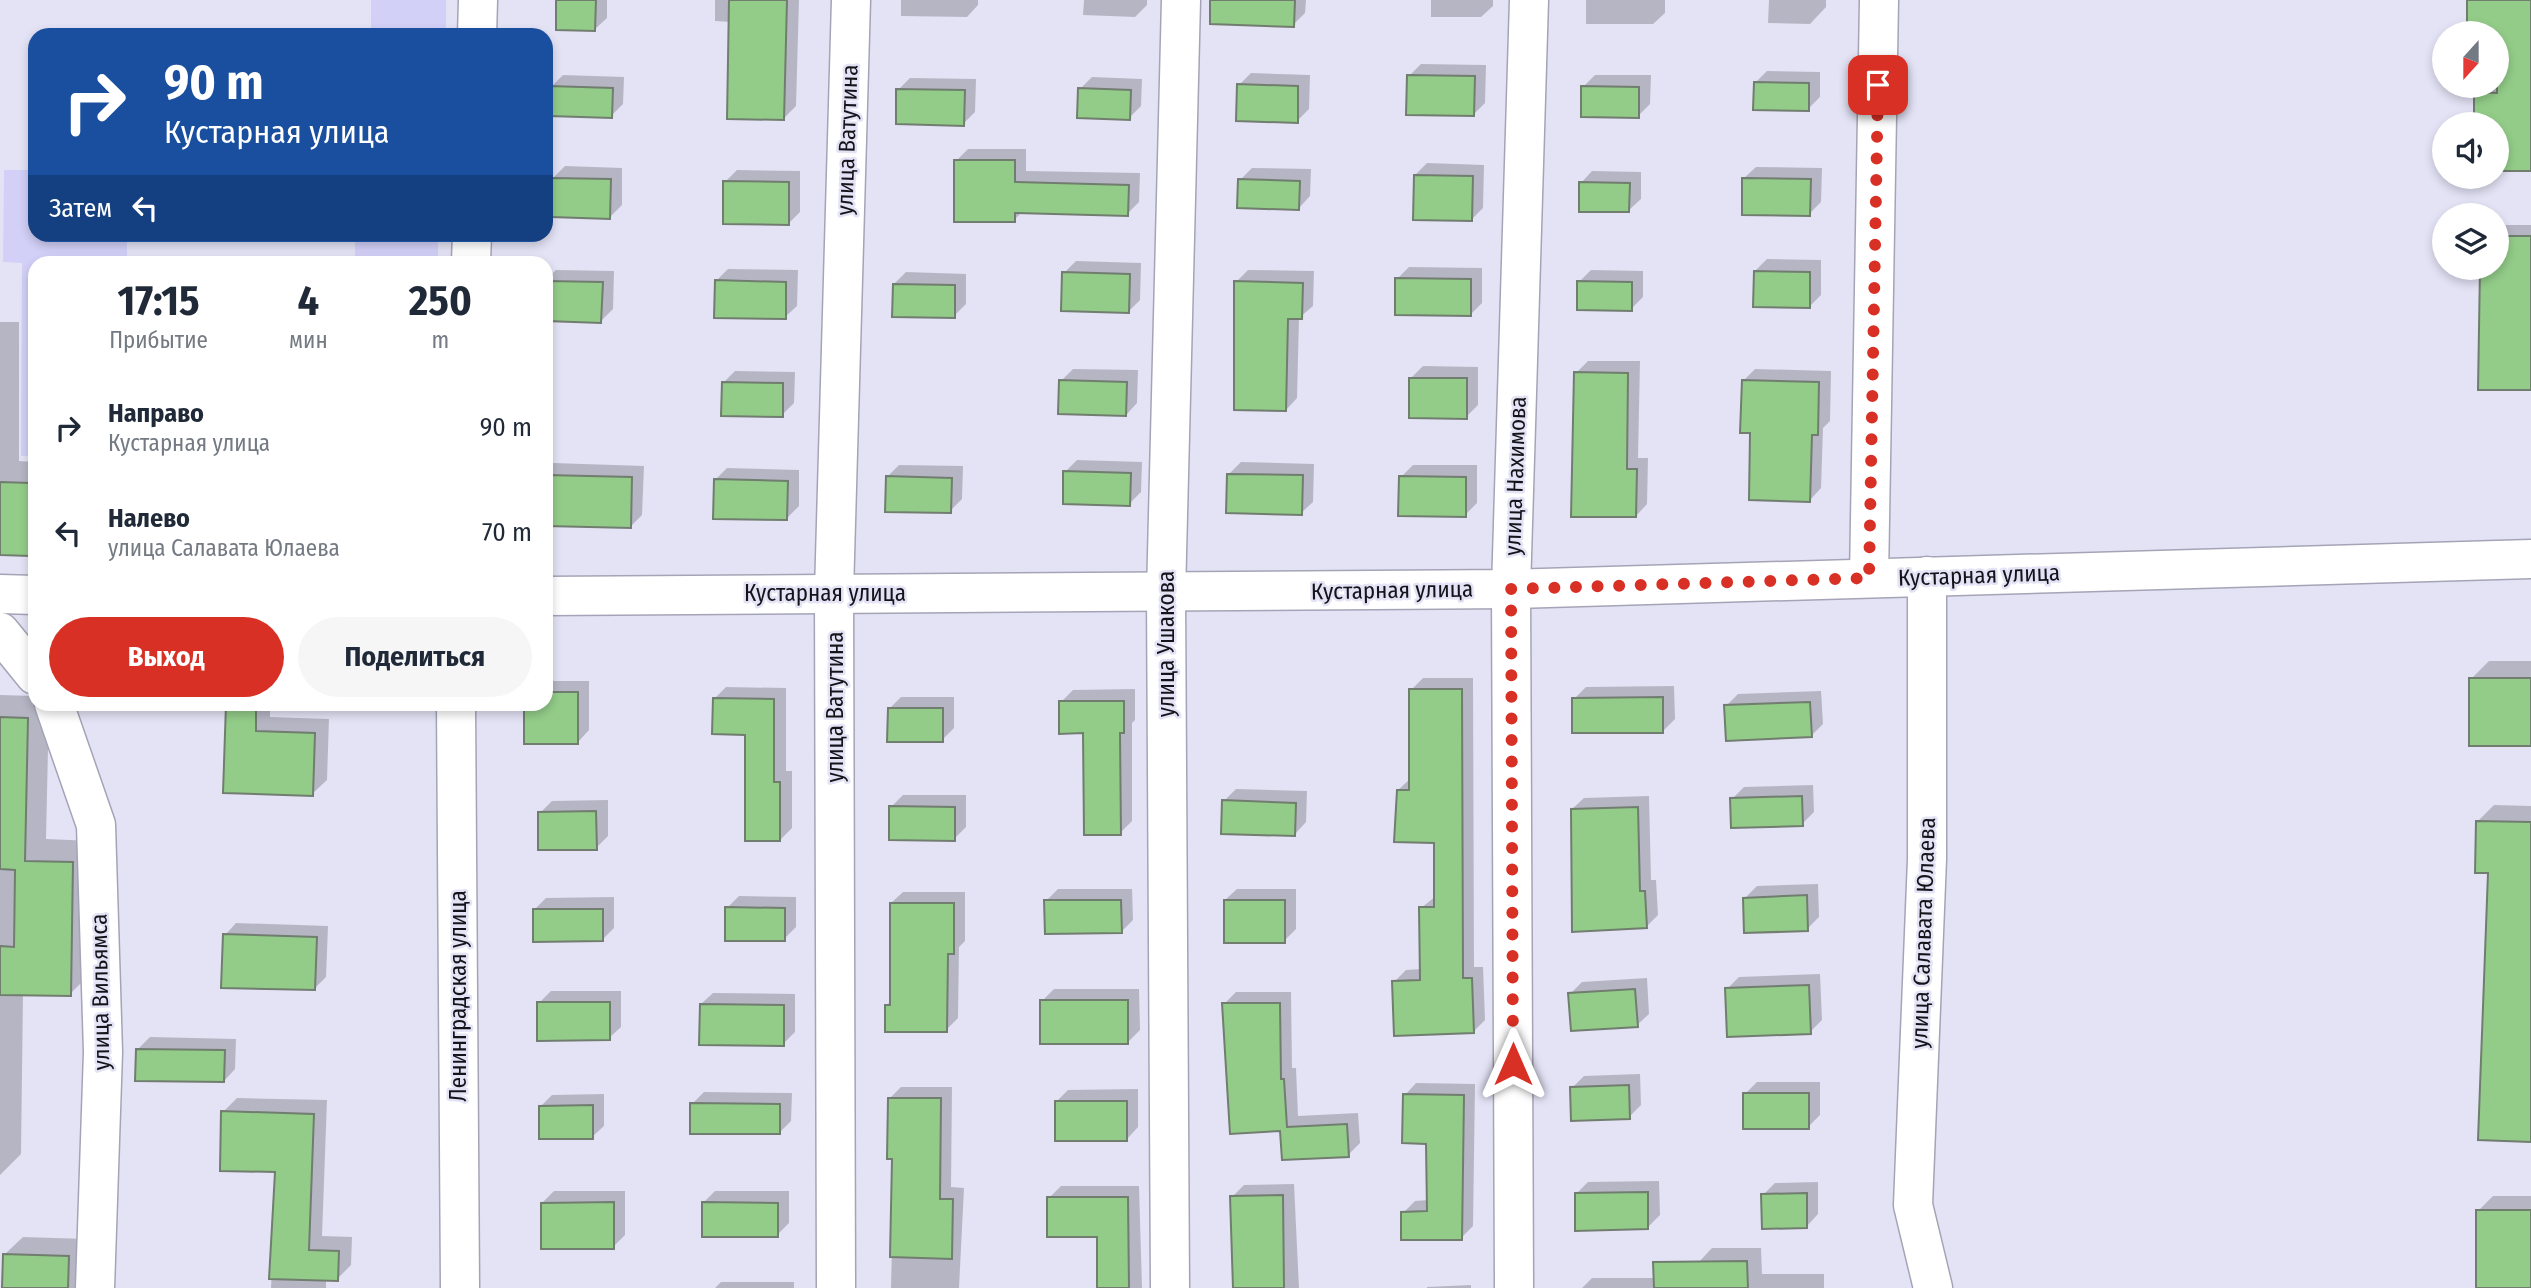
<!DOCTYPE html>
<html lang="ru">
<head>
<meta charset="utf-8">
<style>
	:root { --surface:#fff; --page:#f6f6f7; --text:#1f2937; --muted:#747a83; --accent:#d93025 }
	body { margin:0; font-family:"Fira Sans Condensed",sans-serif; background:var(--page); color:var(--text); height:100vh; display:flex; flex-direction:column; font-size:26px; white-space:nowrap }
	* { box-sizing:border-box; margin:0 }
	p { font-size:23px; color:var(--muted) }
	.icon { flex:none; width:38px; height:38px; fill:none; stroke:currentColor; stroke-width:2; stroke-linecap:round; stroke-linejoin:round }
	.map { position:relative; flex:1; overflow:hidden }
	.panel { position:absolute; left:28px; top:256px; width:525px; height:455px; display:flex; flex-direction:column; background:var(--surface); border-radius:21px; box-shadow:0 4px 10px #0003 }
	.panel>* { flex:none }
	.guide { position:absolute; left:28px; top:28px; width:525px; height:214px; border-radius:21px; box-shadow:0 4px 10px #0003; background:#1a4fa0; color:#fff; overflow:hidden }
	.needle { width:46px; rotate:201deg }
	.buttons { position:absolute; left:2432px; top:21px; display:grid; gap:14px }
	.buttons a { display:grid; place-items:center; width:77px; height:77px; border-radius:50%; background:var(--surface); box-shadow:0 4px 10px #0003; font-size:35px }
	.pin { position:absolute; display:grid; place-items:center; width:60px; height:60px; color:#fff; margin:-30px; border-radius:14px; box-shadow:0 4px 10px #0006 }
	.me { position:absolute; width:77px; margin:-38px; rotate:0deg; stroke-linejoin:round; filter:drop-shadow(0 0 5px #0008) }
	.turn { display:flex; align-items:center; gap:24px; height:147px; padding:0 21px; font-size:32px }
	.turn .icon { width:91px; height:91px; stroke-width:2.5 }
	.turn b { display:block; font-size:49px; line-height:60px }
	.then { display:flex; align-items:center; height:66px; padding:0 21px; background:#0003; gap:14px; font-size:26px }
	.eta { display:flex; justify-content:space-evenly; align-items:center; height:119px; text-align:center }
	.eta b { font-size:42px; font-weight:700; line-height:49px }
	.button { display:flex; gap:14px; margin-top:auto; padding:14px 21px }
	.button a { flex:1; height:80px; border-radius:42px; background:var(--accent); color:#fff; font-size:28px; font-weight:700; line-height:80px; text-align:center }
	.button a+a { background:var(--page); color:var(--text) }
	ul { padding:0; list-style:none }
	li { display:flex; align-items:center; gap:21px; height:105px; padding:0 21px }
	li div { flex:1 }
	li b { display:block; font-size:26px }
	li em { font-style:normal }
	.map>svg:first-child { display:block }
	.green { fill:#d2d0f7 }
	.shadow { fill:#0003 }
	.building { fill:#93cc89; stroke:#717d6f; stroke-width:2 }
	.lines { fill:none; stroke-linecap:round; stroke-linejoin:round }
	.minor-casing { stroke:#a5a4b6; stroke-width:41 }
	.minor { stroke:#fff; stroke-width:38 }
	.route { stroke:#d93025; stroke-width:12; stroke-dasharray:0 21.6 }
	.labels { text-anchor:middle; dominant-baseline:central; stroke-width:5; stroke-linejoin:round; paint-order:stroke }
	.street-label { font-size:23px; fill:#14131a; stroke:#e4e3f6 }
</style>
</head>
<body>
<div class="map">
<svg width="2531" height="1288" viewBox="0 0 2531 1288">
	<rect width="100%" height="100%" fill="#e4e3f6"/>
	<g class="green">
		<rect x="371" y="0" width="75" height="35"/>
		<path d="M4 170H35V234L127 235V262H35V456H21L22 263 3 262Z"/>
		<rect x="355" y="235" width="83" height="27"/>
	</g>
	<g class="shadow">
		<path d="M558 0H607V18L595 29Z"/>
		<path d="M715 0H799L796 106 784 118 731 22 715 21Z"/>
		<path d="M901 0H978V5L967 17 901 16Z"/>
		<path d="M1084 0H1147V5L1135 17 1083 15Z"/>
		<path d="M1245 0H1306L1305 13 1293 25Z"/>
		<path d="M1431 0H1493V6L1481 17H1431Z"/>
		<path d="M1586 0H1665V13L1653 24H1586Z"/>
		<path d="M1769 0H1826V7L1810 24 1768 23Z"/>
		<path d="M2469 0H2531V169L2497 124H2476V86H2497V33H2469Z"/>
		<path d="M1421 64 1486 65 1485 103 1474 114 1409 76Z"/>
		<path d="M1767 71 1820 72V97L1808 109 1755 83Z"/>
		<path d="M1251 73 1310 75 1309 109 1297 121 1239 85Z"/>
		<path d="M563 75 624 77 623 104 611 116 551 87Z"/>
		<path d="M1595 75H1651L1650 104 1638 116 1583 87Z"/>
		<path d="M1092 77 1142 79 1141 106 1129 118 1080 89Z"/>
		<path d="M910 78 976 79 975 112 963 124 898 90Z"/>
		<path d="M968 149H1026V171L1140 173 1139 202 1127 214 1023 211 1014 220 956 161Z"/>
		<path d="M1427 163 1484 165 1483 208 1471 220 1415 175Z"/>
		<path d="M565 166 622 168V205L610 217 553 178Z"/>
		<path d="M1756 167 1822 168 1821 202 1809 214 1744 178Z"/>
		<path d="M1252 168 1311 169 1310 196 1299 208 1240 180Z"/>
		<path d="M737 170 800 171V212L788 224 725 182Z"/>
		<path d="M1592 171 1641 172V199L1629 210 1581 183Z"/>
		<path d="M2497 225H2531V388H2479L2481 268H2497Z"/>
		<path d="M1767 259 1821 260V295L1809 307 1755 271Z"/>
		<path d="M1076 261 1141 263 1140 300 1128 312 1064 273Z"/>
		<path d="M1409 267 1482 268V303L1470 315 1397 279Z"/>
		<path d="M728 269 798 270 797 306 785 317 716 281Z"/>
		<path d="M556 270 614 271 613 309 601 321 546 320V279Z"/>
		<path d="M1248 270 1314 271 1313 306 1299 318 1297 398 1286 410 1236 282Z"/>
		<path d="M1591 270 1643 271V297L1631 309 1579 282Z"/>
		<path d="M906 272 966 274V304L954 316 894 284Z"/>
		<path d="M0 322H19V461L35 462V548L29 554 0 553Z"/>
		<path d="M1588 361H1640L1638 458H1648L1647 504 1636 516 1576 373Z"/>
		<path d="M1423 366 1478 367V405L1466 417 1411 378Z"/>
		<path d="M1073 369 1138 370 1137 403 1126 415 1061 381Z"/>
		<path d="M1755 369 1831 371 1830 421 1823 428 1821 488 1810 500 1752 432 1743 381Z"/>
		<path d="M735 371 795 372 794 403 782 415 723 383Z"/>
		<path d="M1077 460 1142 462 1141 492 1129 504 1065 472Z"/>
		<path d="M1241 462 1314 464 1313 502 1301 513 1229 474Z"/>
		<path d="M553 463 644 466 642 515 630 527 546 524V470Z"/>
		<path d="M899 465 963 466 962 499 950 511 887 477Z"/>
		<path d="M1413 465H1477V503L1465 515 1401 477Z"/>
		<path d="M727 468 799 470V506L787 518 715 480Z"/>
		<path d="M2489 661H2531V744L2471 679Z"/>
		<path d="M1423 678H1473L1474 967H1483L1485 1020 1473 1032 1394 982 1406 970 1422 969 1421 908 1436 896V842L1398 790 1411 778V690Z"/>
		<path d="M546 681H589V730L578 742H526L525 704H546Z"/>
		<path d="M1674 686 1675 719 1663 731 1574 699 1586 687Z"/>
		<path d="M726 687 786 688V771H792V828L780 840 747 733 714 699Z"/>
		<path d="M1135 689V720L1132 723V821L1120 833 1085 732 1061 702 1073 690Z"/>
		<path d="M1821 691 1823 724 1811 736 1726 706 1738 694Z"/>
		<path d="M0 695 35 696V704H49L46 839 94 841 92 972 70 994 23 993 21 1154 0 1175Z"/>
		<path d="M901 697H954V728L942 740 889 709Z"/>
		<path d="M134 704H270V717L329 719 327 780 312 794 227 708Z"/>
		<path d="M1813 785 1814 812 1802 824 1732 799 1744 787Z"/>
		<path d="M1236 789 1307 791 1306 822 1295 834 1224 801Z"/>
		<path d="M903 795H966V827L954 839 891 807Z"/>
		<path d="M1649 796 1651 880H1656L1658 915 1646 927 1573 930 1572 809 1584 798Z"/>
		<path d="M608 800V836L596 848 540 813 552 801Z"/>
		<path d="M2494 805 2531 806V1140L2489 871 2477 822Z"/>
		<path d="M1818 884 1819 917 1807 929 1745 898 1757 886Z"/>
		<path d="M1058 889H1132L1133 920 1121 932 1046 901Z"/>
		<path d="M1237 889H1296V929L1284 941 1225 900Z"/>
		<path d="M903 892H965V941L959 947 958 1018 946 1030 887 1005 891 1001V903Z"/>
		<path d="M739 896 796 897V927L784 939 727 908Z"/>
		<path d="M614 897V928L602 940 534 910 546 898Z"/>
		<path d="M236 923 328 926 326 977 314 989 225 935Z"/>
		<path d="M1820 974 1822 1020 1810 1032 1727 989 1739 977Z"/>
		<path d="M1647 978 1649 1014 1637 1025 1570 994 1582 982Z"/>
		<path d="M1054 989H1139L1140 1030 1128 1042 1042 1001Z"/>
		<path d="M551 991H621V1027L609 1038 539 1003Z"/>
		<path d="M1236 992H1291L1292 1068H1296L1298 1116 1358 1113 1360 1143 1348 1155 1282 1129 1224 1004Z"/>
		<path d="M713 993 795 994V1032L783 1044 701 1004Z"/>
		<path d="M150 1037 236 1039 235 1069 224 1081 138 1049Z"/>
		<path d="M1640 1074 1641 1105 1629 1117 1572 1088 1584 1076Z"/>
		<path d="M1757 1082H1820V1115L1808 1127 1745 1094Z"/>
		<path d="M1416 1083 1475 1084 1473 1226 1461 1238 1403 1213 1415 1201 1429 1200 1428 1142 1405 1095Z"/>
		<path d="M901 1087H952L951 1187 964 1188 959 1288H891L894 1157 889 1099Z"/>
		<path d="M1138 1089V1127L1127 1139 1056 1102 1068 1090Z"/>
		<path d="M704 1092 792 1093 791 1121 779 1133 692 1104Z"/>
		<path d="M604 1094V1126L592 1137 540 1107 552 1095Z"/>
		<path d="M237 1098 327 1100 322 1236 352 1237 351 1265 337 1279H326V1288H271L277 1171 223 1112Z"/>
		<path d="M1659 1181 1660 1215 1648 1227 1576 1194 1588 1182Z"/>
		<path d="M1818 1182V1214L1807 1226 1763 1195 1775 1183Z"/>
		<path d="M1294 1184 1299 1288H1234L1232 1197 1244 1185Z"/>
		<path d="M1061 1186H1139L1142 1288H1099V1235L1049 1198Z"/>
		<path d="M554 1191H625V1235L613 1247 542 1203Z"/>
		<path d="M715 1191H789V1223L777 1235 703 1203Z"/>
		<path d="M2493 1196H2531V1288H2478V1211Z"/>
		<path d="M23 1237 86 1239 85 1288H4L5 1254Z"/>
		<path d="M1712 1248H1761L1762 1274H1824V1288H1582L1592 1278H1698V1263Z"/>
		<path d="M721 1282H794V1288H715Z"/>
		<path d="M1471 1285V1288H1427V1287Z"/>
	</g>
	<g class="building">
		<path d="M556 0H596L595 31 556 30Z"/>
		<path d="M729 0H787L784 120 727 119Z"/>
		<path d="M1210 0H1295L1294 27 1210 24Z"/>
		<path d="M2467 0H2531V171H2497V124H2474V92L2497 93V33H2467Z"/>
		<path d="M1407 75 1475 76 1474 116 1406 115Z"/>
		<path d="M1754 82 1809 83V111L1753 110Z"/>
		<path d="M1237 84 1298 86V123L1236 121Z"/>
		<path d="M549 86 613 88 612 118 549 116Z"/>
		<path d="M1581 86 1639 87V118L1581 117Z"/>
		<path d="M1078 88 1131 90 1130 120 1077 118Z"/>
		<path d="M896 89 965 90 964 126 896 124Z"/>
		<path d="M954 160H1015V182L1129 185 1128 216 1015 213V222H954Z"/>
		<path d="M1414 175 1473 176 1472 221 1413 220Z"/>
		<path d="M551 178 611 179 610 219 551 217Z"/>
		<path d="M1742 178 1811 179 1810 216 1742 215Z"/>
		<path d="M1238 179 1300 181 1299 210 1237 208Z"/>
		<path d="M723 181 789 182V225L723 224Z"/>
		<path d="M1579 182 1630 183 1629 212H1579Z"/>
		<path d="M2497 236H2531V390H2478L2480 268H2497Z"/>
		<path d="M1754 271 1810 272V308L1753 307Z"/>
		<path d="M1062 272 1130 274 1129 313 1061 311Z"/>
		<path d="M1395 278 1471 279V316L1395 315Z"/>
		<path d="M715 280 786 282V319L714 318Z"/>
		<path d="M546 281 603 282 601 323 546 321Z"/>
		<path d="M1234 281 1303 283 1302 319H1288L1286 411 1234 410Z"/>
		<path d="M1577 281 1632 282V311L1577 310Z"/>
		<path d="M893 284 955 285V318L892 317Z"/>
		<path d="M1574 372 1628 373 1627 469H1637L1636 517H1571Z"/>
		<path d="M1409 378H1467V419L1409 418Z"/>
		<path d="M1059 380 1127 382 1126 416 1058 414Z"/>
		<path d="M1742 380 1819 382 1818 435H1812L1810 502 1749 500 1750 433H1740Z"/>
		<path d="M722 382 783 383V417L721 416Z"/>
		<path d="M1063 471 1131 473 1130 506 1063 504Z"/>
		<path d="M1227 474 1303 475 1302 515 1226 513Z"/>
		<path d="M546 475 632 477 631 528 546 526Z"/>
		<path d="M886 476 952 478 951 513 885 512Z"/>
		<path d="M1399 476 1466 477V517L1398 516Z"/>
		<path d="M714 479 788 481 787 520 713 519Z"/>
		<path d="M0 482 31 483 30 556 0 555Z"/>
		<rect x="2469" y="678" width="62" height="68"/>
		<path d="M1409 689H1462L1463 978H1472L1474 1033 1394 1036 1392 981 1420 980 1419 907H1434V843L1394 842 1397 790H1409Z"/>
		<path d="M546 692H578V744H524V704H546Z"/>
		<path d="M1663 697V733H1572V698Z"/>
		<path d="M713 698 774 699V782H780V841H745V735L712 734Z"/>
		<path d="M1059 701H1124V733H1120L1121 835H1084L1083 733 1059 734Z"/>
		<path d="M1810 702 1812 737 1726 741 1724 705Z"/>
		<path d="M226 704H256V731L315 733 313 796 223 793Z"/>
		<path d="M888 708H943V742H887Z"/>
		<path d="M0 717 28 718 25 861 73 862 71 996 0 995V946L14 947 15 870 0 869Z"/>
		<path d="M1802 796 1803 826 1731 828 1730 798Z"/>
		<path d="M1222 800 1296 803 1295 836 1221 834Z"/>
		<path d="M889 806 955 807V841L889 840Z"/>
		<path d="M1638 807 1640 891H1645L1647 928 1572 932 1571 809Z"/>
		<path d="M596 811 597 850H538V812Z"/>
		<path d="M2476 821 2531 822V1142L2478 1140 2488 873H2475Z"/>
		<path d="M1807 895 1808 931 1744 933 1743 898Z"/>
		<path d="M1044 900H1121L1122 933 1045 934Z"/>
		<rect x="1224" y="900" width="61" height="43"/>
		<path d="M890 903H954V954H948L947 1032H885V1005H890Z"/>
		<path d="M725 907 785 908V941H725Z"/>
		<path d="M533 909H603V941L533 942Z"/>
		<path d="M223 934 317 937 315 990 221 988Z"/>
		<path d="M1809 985 1811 1034 1727 1037 1725 988Z"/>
		<path d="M1635 989 1638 1027 1571 1031 1568 993Z"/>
		<rect x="1040" y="1000" width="88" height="44"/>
		<path d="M537 1002H610V1040L537 1041Z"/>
		<path d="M1222 1003H1280L1281 1079H1284L1287 1127 1347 1124 1349 1157 1282 1160 1280 1131 1230 1134Z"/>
		<path d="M700 1004 784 1005V1046L699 1045Z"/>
		<path d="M136 1049 225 1050 224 1082 135 1081Z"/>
		<path d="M1629 1085 1630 1119 1571 1121 1570 1087Z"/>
		<rect x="1743" y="1093" width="66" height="36"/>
		<path d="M1403 1094 1464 1095 1462 1240H1401V1212L1427 1211 1426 1144 1402 1143Z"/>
		<path d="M888 1098H941L940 1199H953L952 1259 890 1257 892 1159H887Z"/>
		<rect x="1055" y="1101" width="72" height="40"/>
		<path d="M690 1103 780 1104V1134H690Z"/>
		<path d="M593 1105V1139H539V1106Z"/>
		<path d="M221 1111 314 1114 309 1250 339 1251 338 1281 269 1279 275 1172 220 1171Z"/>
		<path d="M1648 1192V1229L1575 1231V1193Z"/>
		<path d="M1807 1193V1228L1762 1229 1761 1194Z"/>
		<path d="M1283 1195 1284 1288H1233L1230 1196Z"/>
		<path d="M1047 1197H1128L1129 1288H1097V1237H1047Z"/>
		<path d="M614 1202V1249H541V1203Z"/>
		<path d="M702 1202 778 1203V1237H702Z"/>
		<rect x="2476" y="1210" width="55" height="78"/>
		<path d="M3 1254 69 1256 68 1288H2Z"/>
		<path d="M1747 1261 1748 1288H1654L1653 1262Z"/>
	</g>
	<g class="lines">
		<defs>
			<g id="minor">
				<path d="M477 35 478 0"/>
				<path d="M471 262 472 234"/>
				<path d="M1927 576V859L1913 1205 1933 1288"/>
				<path d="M1869 578 1879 0"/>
				<path d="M0 594 35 595"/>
				<path d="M546 596 1511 589 2531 559"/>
				<path d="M0 632 35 675"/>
				<path d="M54 704 96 825 103 1052 95 1288"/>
				<path d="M456 704 460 1288"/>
				<path d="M836 1288 834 592 851 0"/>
				<path d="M1170 1288 1166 594 1181 0"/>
				<path d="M1514 1288 1511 589 1529 0"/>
			</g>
		</defs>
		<use href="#minor" class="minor-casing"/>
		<use href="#minor" class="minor"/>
	</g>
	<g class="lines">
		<path class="route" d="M1513 1064 1511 589 1869 578 1878 85"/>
	</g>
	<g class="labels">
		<g class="street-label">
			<text transform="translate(847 140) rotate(-88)">улица Ватутина</text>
			<text transform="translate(1515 476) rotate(-88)">улица Нахимова</text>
			<text transform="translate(1979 575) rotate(-2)">Кустарная улица</text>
			<text transform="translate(1392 590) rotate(-1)">Кустарная улица</text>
			<text x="825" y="593">Кустарная улица</text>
			<text transform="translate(1166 644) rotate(-90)">улица Ушакова</text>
			<text transform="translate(835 707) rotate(-90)">улица Ватутина</text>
			<text transform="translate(1923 933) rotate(-88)">улица Салавата Юлаева</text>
			<text transform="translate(100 992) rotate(-91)">улица Вильямса</text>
			<text transform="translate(458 996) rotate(-90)">Ленинградская улица</text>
		</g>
	</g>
</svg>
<div class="buttons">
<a><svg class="needle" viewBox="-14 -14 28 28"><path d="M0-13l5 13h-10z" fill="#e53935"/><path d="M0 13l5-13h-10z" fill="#747a83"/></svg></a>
<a><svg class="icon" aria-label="sound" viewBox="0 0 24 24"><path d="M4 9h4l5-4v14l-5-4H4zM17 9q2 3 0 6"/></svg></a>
<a><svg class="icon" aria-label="layers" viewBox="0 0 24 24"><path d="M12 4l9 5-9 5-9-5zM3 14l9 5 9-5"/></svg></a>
</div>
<div class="pin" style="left:1878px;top:85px;background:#d93025"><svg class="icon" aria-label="arrive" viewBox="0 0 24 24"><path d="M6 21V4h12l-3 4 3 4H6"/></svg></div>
<svg class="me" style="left:1513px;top:1064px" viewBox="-20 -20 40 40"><path d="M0-17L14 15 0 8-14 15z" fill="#d93025" stroke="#fff" stroke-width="4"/></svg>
<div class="guide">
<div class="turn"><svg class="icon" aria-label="right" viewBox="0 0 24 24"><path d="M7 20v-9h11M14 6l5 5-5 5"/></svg><div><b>90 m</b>Кустарная улица</div></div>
<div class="then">Затем<svg class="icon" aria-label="left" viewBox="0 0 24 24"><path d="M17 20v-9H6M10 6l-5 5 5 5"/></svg></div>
</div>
<section class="panel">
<div class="eta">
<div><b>17:15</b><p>Прибытие</p></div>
<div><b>4</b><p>мин</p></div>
<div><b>250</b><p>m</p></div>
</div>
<ul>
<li><svg class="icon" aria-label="right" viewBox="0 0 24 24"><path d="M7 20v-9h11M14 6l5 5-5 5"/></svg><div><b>Направо</b><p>Кустарная улица</p></div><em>90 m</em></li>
<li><svg class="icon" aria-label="left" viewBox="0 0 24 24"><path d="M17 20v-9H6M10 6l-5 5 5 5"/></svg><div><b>Налево</b><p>улица Салавата Юлаева</p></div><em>70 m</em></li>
</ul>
<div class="button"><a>Выход</a><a>Поделиться</a></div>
</section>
</div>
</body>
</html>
